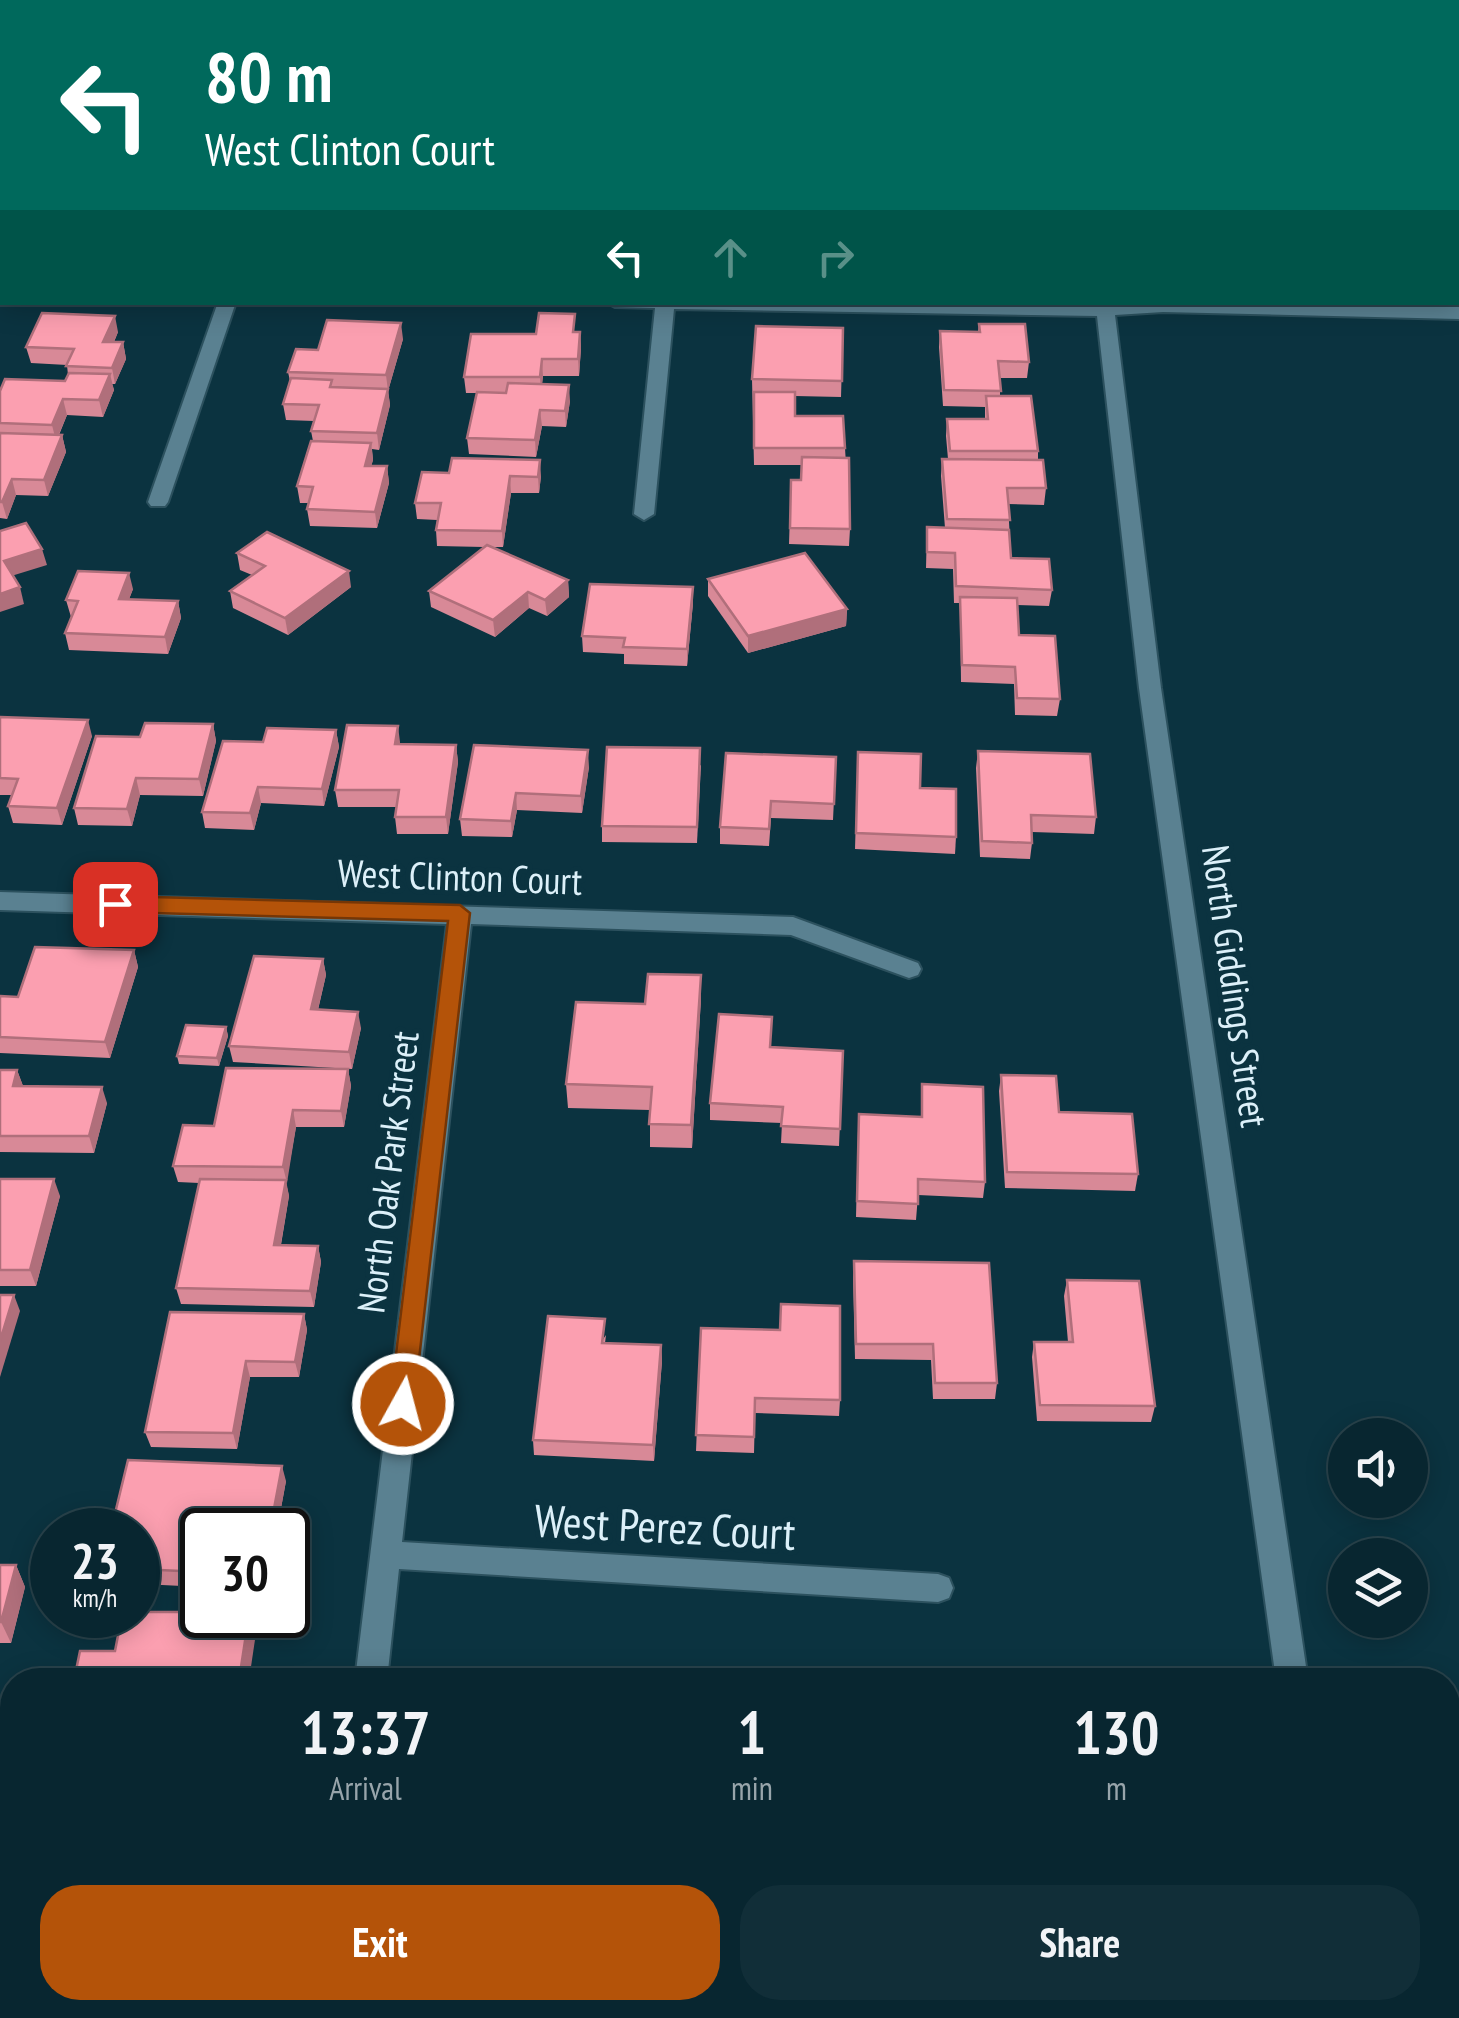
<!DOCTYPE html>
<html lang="en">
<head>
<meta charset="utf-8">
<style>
	:root { --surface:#082630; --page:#112e38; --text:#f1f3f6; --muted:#98a5ab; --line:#29434c; --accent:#b45309 }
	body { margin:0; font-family:"PT Sans Narrow",sans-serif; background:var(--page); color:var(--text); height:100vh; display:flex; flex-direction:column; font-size:38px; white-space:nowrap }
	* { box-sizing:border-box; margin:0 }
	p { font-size:32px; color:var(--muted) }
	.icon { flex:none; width:55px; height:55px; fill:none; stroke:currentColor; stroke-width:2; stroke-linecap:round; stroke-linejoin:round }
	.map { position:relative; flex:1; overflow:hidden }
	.drawer { position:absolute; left:0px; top:1668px; width:1460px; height:352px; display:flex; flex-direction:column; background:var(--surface); border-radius:40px 40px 0 0; box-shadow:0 5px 25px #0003,0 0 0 2px var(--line) }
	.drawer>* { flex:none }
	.hud { position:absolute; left:0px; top:0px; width:1460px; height:305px; box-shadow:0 5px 25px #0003,0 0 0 2px var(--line); background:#00695c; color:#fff; overflow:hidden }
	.fabs { position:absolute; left:1328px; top:1418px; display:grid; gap:20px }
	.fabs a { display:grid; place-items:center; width:100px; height:100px; border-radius:50%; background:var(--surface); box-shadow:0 5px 25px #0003,0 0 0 2px var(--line); font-size:50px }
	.speed { position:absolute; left:30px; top:1508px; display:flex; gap:20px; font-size:50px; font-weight:700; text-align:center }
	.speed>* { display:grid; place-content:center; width:130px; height:130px; border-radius:50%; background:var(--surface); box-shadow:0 5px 25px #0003,0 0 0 2px var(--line); line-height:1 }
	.speed small { font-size:25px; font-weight:400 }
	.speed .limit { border:5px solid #111; border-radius:15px; background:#fff; color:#111 }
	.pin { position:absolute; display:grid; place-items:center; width:85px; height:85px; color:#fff; margin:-42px; border-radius:20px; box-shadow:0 5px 15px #0006 }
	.me { position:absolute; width:110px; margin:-55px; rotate:7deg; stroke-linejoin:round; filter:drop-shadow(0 0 8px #0008) }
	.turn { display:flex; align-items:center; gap:35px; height:210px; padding:0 40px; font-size:45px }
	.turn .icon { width:130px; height:130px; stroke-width:2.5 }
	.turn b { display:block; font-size:70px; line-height:85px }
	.lanes { display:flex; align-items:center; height:95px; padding:0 40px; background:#0003; justify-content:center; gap:50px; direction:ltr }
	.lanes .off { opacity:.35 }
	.eta { display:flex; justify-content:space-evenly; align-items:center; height:170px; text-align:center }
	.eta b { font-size:60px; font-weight:700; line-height:70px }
	.cta { display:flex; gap:20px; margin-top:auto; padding:20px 40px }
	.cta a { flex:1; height:115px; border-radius:40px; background:var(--accent); color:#fff; font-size:40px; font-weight:700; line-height:115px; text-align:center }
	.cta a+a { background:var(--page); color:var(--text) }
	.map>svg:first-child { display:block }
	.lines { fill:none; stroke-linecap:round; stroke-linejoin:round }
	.minor-casing { stroke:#2c515e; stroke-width:4 }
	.minor { fill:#5a8191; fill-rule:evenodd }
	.wall { fill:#d88997 }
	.shaded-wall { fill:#b06f7b }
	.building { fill:#fb9fb0; stroke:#b06f7b; stroke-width:2.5 }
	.route { fill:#b45309; stroke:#753606; stroke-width:2.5 }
	.labels { text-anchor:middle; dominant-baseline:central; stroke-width:10; stroke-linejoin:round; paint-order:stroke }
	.street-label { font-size:38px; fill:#dcf0f9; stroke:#0b3340 }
	.near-street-label { font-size:45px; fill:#dcf0f9; stroke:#0b3340 }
</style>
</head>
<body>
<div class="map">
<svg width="1459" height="2018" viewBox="0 0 1459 2018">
	<rect width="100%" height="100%" fill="#0b3340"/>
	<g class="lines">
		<defs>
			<g id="minor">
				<path d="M171 0H304L306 2H173Z"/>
				<path d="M1051 0H1067V2H1052Z"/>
				<path d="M1417 0H1433L1434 2H1419Z"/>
				<rect x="1458" y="82" width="1" height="14"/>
				<rect x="0" y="282" width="2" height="10"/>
				<path d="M218 302H236L168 502 165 506H151L148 502Z"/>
				<path d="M606 302 1061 307 1095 302 1459 307V319L1163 312 1115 315 1161 688 1308 1680H1276L1139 688 1097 316 674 309 654 514 644 520 634 514 655 308 615 307Z"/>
				<path d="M0 892 793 917 918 963 921 969 918 975 909 978 791 935 471 924 402 1542 938 1574 949 1578 953 1588 949 1598 938 1602 399 1569 387 1680H355L447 924 0 910Z"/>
				<path d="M314 2008H348L347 2018H313Z"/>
				<path d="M1322 2008H1356L1357 2018H1323Z"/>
			</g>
		</defs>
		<use href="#minor" class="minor-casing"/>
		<use href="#minor" class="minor"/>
	</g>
	<g class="wall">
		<path d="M1236 0H1265L1264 2H1237Z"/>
		<path d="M979 324 1029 362 1027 378H1000V396L1038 451V460L1046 488 1044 505 1008 504 1011 558 1052 590 1049 606 1017 605 1019 635 1060 699 1057 716 1015 715 1014 684 961 682 960 603H954L953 569 926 568 927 527 945 528 941 476 942 459H948L946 436 947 419H985V407L943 406 939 347 940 331 978 332Z"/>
		<path d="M843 328 841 397 795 396V416L845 448 850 529 849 546 789 544 791 480H801V465H754L752 379Z"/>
		<path d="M118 332 114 342H123L126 359 115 384H112L114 390 103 417 67 415 59 435H62L66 452 48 496 16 495 7 519 0 518V391L65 381 68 375 67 365 31 363 26 347Z"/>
		<path d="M580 332 581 348 579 376H543L542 384 570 401 566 427 542 426 536 457 469 454 467 438 477 393H466L464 377 536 334Z"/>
		<path d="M403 339 388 391 390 405 379 450 372 449 373 460 371 466H387L389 483 377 528 310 526 307 509 309 503H300L297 486 313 441 311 431 314 421 286 420 283 404 290 381 288 372 318 350Z"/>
		<path d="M422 472 541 476 539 493H511L503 547H492L568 580 569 597 547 616 529 608 495 637 431 607 429 591 484 547 437 546 436 530 437 520 417 519 415 503Z"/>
		<path d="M237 553 351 587 288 635 233 608 230 591 252 575 240 570Z"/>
		<path d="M708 579 847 609 846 626 748 653 708 596Z"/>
		<path d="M133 589 129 599 178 601 181 618 168 654 69 650 65 633 71 617 66 600Z"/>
		<path d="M693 603 687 666 624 664V654L583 652 582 636Z"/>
		<path d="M0 717 92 736 62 825 13 823 8 806 12 795H0Z"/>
		<path d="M213 724 216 741 203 796 140 795 132 826 78 825 74 808 140 737Z"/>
		<path d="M336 730 339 747 324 806 261 803 254 830 205 828 202 812 263 742Z"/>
		<path d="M400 742V744L456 745 458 762 448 834H397L395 817 397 807H338L335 790Z"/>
		<path d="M474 745 589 767 582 813 517 810 512 837 462 836 460 819Z"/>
		<path d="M978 751 1096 817 1094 834 1032 832V843L1030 859 980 857 976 768Z"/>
		<path d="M858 752 956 837 955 854 855 849Z"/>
		<path d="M836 757 833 820 771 818 769 846 720 844V827Z"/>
		<path d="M701 765 697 843 602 842V826Z"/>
		<path d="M134 950 138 967 110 1058 0 1053V996L18 997Z"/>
		<path d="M323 959 326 975 318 1010 361 1028 352 1069 233 1062 229 1046Z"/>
		<path d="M701 975V999L692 1148 650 1147V1110L568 1108 566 1084 645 1004Z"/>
		<path d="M226 1027 228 1036 219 1066 179 1064 177 1056Z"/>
		<path d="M770 1047 843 1051 839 1146 781 1143 782 1123 710 1120V1103Z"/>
		<path d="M348 1069 351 1086 344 1127H296L286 1183 289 1196 281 1245 318 1246 321 1262 314 1307 181 1304 176 1288 199 1183 178 1182 173 1166 214 1126Z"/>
		<path d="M0 1070H17L23 1086 107 1103 94 1153 0 1152Z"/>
		<path d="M1001 1075 1059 1112 1138 1174 1135 1191 1005 1188 999 1091Z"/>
		<path d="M922 1084 985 1182 983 1198 918 1195 916 1220 856 1217 858 1130 921 1117Z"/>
		<path d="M0 1179 60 1196 36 1286H0Z"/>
		<path d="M854 1261 997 1383 995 1399H933L931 1360 855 1359 853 1277Z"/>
		<path d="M1067 1280 1155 1406 1151 1422 1037 1421 1032 1357 1034 1342H1068L1064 1296Z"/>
		<path d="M304 1314 307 1330 299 1377H250L237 1449 151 1447 145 1432Z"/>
		<path d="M701 1328 840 1400 839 1416 755 1413 754 1453 696 1451Z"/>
		<path d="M606 1335 605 1343 661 1345 662 1361 654 1461 534 1455 533 1440Z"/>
		<path d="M286 1481 277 1530H202V1587L142 1584 138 1571 142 1548H138V1530Z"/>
		<path d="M0 1565H16L25 1587 11 1643H0Z"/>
	</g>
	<g class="shaded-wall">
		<path d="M2 98V120L1 124 0 102Z"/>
		<path d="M115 316 118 332 107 358 103 342Z"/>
		<path d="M401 323 403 339 388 391 386 375Z"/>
		<path d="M580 332 581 348 579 376 578 359Z"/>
		<path d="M123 342 126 359 115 384 112 368Z"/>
		<path d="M542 359 543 376 541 393 540 377Z"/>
		<path d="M110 374 114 390 103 417 99 400Z"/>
		<path d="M569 385 570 401 566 427 565 411Z"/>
		<path d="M388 389 390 405 379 450 377 433Z"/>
		<path d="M63 399 67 415 56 441 52 425Z"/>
		<path d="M540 410 542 426 536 457 535 440Z"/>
		<path d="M62 435 66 452 48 496 44 480Z"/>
		<path d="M371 443 373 460 367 482 365 466Z"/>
		<path d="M540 460 541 476 539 493 538 477Z"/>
		<path d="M387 466 389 483 377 528 375 512Z"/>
		<path d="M510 476 511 493 503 547 502 531Z"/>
		<path d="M12 479 16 495 7 519 2 502Z"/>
		<path d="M42 549 47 565 8 577 4 561Z"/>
		<path d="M349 571 351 587 288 635 285 618Z"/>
		<path d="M129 573 133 589 123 615 119 599Z"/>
		<path d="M568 580 569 597 547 616 545 600Z"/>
		<path d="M20 587 24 604 0 612V594Z"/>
		<path d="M693 587V603L687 666V649Z"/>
		<path d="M528 592 529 608 495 637 493 620Z"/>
		<path d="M178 601 181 618 168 654 165 637Z"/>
		<path d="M847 609 846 626 748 653V636Z"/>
		<path d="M88 720 92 736 62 825 57 808Z"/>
		<path d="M213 724 216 741 203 796 199 779Z"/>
		<path d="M398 726 400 742 397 761 395 744Z"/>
		<path d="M336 730 339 747 324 806 322 789Z"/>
		<path d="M456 745 458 762 448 834 446 817Z"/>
		<path d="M588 750 589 767 582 813 581 796Z"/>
		<path d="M136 778 140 795 132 826 127 809Z"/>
		<path d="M258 787 261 803 254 830 250 813Z"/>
		<path d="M516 793 517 810 512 837 511 821Z"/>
		<path d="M134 950 138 967 110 1058 105 1042Z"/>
		<path d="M323 959 326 975 314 1026 311 1009Z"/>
		<path d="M701 975V999L692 1148 691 1125Z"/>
		<path d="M358 1012 361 1028 352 1069 349 1052Z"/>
		<path d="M226 1027 228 1036 219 1066 217 1058Z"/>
		<path d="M348 1069 351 1086 344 1127 341 1111Z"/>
		<path d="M17 1070 23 1086H13Z"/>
		<path d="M102 1087 107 1103 94 1153 89 1136Z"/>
		<path d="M293 1110 296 1127 287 1183 283 1167Z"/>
		<path d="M54 1179 60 1196 36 1286 30 1270Z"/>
		<path d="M286 1180 289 1196 278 1261 274 1245Z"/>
		<path d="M318 1246 321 1262 314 1307 310 1291Z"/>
		<path d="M14 1295 20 1311 0 1377V1341Z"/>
		<path d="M304 1314 307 1330 299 1377 295 1362Z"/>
		<path d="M661 1345 662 1361 654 1461 653 1445Z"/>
		<path d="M246 1361 250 1377 237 1449 233 1433Z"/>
		<path d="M282 1466 286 1481 277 1530H270Z"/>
		<path d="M16 1565 25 1587 11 1643 1 1622Z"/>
		<path d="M249 1615H251L256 1633 249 1680H239Z"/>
	</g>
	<g class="building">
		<path d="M1167 0H1211V2H1168Z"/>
		<rect x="1280" y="0" width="43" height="2"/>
		<rect x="0" y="12" width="2" height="24"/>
		<rect x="0" y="39" width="2" height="31"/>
		<path d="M0 81H2V98L0 102Z"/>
		<path d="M42 313 115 316 103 342H123L112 368 66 366 74 349 26 347Z"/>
		<path d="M539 313 575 314 573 332H580L578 359H542L540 377H464L471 334H536Z"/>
		<path d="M327 320 401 323 386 375 288 372 296 349 318 350Z"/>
		<path d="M979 324H1025L1029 362 998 361 1001 391 944 390 940 331 980 332Z"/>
		<path d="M756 326 843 328 842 381 752 379Z"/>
		<path d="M69 373 110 374 99 400 63 399 52 425 0 423V391L5 379 65 381Z"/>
		<path d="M291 378 332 380 330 387 388 389 377 433 311 431 319 405 283 404Z"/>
		<path d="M508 383 569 385 565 411 540 410 535 440 467 438 477 392 506 393Z"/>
		<path d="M754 392H795V416H843L845 448H754Z"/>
		<path d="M986 396H1031L1038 451H950L947 419H988Z"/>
		<path d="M0 433 62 435 44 480 12 479 2 502H0Z"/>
		<path d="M311 441 371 443 365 466H387L375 512 307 509 313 487 297 486Z"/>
		<path d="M802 457 849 458 850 529 790 528 791 480H801Z"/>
		<path d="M452 458 540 460 538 477 510 476 502 531 436 530 441 503H415L422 472 449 473Z"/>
		<path d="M942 459 1043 460 1046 488H1007L1010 520 947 519Z"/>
		<path d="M26 523 42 549 4 561 20 587 0 594V531Z"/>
		<path d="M927 527 1009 530 1011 558 1049 559 1052 590 956 586 955 553 927 552Z"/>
		<path d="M267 532 349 571 285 618 230 591 265 566 237 553Z"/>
		<path d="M487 545 568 580 545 600 528 592 493 620 429 591Z"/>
		<path d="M805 553 847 609 748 636 708 579Z"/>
		<path d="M78 571 129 573 119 599 178 601 165 637 65 633 78 601 66 600Z"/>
		<path d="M590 584 693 587 687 649 623 647 625 638 582 636Z"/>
		<path d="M960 597 1017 598 1019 635 1055 636 1060 699 1017 698 1015 667 962 665Z"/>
		<path d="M0 717 88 720 57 808 8 806 18 779 0 778Z"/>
		<path d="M145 723 213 724 199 779 136 778 127 809 74 808 96 736 140 737Z"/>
		<path d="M347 725 398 726 395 744 456 745 446 817H395L399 790H335Z"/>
		<path d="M267 728 336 730 322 789 258 787 250 813 202 812 223 741 263 742Z"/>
		<path d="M474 745 588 750 581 796 516 793 511 821 460 819Z"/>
		<path d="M607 747 700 748 697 827 602 826Z"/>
		<path d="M978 751 1090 754 1096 817 1031 815 1032 843 982 841Z"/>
		<path d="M858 752 921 754 920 788 956 789V837L856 833Z"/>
		<path d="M726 753 836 757 834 804 771 801 769 829 720 827Z"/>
		<path d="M35 947 134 950 105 1042 0 1037V996L18 997Z"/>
		<path d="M254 956 323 959 311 1009 358 1012 349 1052 229 1046Z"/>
		<path d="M648 974 701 975 691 1125 649 1124 652 1087 566 1084 576 1002 645 1004Z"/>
		<path d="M719 1014 772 1017 770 1047 843 1051 840 1129 781 1126 783 1107 710 1103Z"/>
		<path d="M186 1025 226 1027 217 1058 177 1056Z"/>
		<path d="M226 1068 348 1069 341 1111 293 1110 283 1167 173 1166 183 1125 214 1126Z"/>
		<path d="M0 1070H17L13 1086 102 1087 89 1136H0Z"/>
		<path d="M1001 1075 1056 1076 1059 1112 1132 1114 1138 1174 1007 1172Z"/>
		<path d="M922 1084 983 1087 985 1182 918 1179V1204L857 1201 859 1114 922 1117Z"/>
		<path d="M0 1179H54L30 1270H0Z"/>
		<path d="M200 1179 286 1180 274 1245 318 1246 310 1291 176 1288Z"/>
		<path d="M854 1261 989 1263 997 1383H935L933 1344H856Z"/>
		<path d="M1067 1280 1139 1281 1155 1406 1040 1405 1034 1342H1073Z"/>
		<path d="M0 1295H14L0 1341Z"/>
		<path d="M781 1304 840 1306V1400L755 1398 754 1437 696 1435 701 1328 780 1330Z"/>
		<path d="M170 1312 304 1314 295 1362 246 1361 233 1433 145 1432Z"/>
		<path d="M548 1316 605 1319 602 1343 661 1345 653 1445 533 1440Z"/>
		<path d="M128 1460 282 1466 270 1530H202V1572L138 1569 146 1533H138V1530H111Z"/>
		<path d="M0 1565H16L1 1622H0Z"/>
		<path d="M138 1612H202V1615H249L239 1680H74L80 1651H115L122 1615H138Z"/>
	</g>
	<path class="route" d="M115 896 460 905 470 913 413 1412 403 1415 394 1412 390 1404 448 921 115 912 104 904Z"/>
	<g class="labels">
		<g class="street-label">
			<text transform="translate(460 876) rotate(2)">West Clinton Court</text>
			<text transform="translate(1236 986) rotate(82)">North Giddings Street</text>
			<text transform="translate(387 1172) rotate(-83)">North Oak Park Street</text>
		</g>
		<g class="near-street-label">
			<text transform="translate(665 1526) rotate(3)">West Perez Court</text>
		</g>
	</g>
</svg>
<div class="fabs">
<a><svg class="icon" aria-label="sound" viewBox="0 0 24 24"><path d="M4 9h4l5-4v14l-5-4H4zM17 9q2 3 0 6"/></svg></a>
<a><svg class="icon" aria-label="layers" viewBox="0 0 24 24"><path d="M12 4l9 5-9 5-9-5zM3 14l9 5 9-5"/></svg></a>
</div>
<div class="speed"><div>23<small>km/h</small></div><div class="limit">30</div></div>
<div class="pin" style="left:115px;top:904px;background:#d93025"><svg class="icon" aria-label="arrive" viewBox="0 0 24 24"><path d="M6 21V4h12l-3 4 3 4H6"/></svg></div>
<svg class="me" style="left:403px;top:1404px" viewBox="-20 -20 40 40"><circle r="17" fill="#b45309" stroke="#fff" stroke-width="3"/><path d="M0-11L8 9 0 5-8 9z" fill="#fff"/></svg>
<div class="hud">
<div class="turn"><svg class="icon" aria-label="left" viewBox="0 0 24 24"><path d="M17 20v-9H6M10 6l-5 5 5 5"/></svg><div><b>80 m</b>West Clinton Court</div></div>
<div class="lanes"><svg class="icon" aria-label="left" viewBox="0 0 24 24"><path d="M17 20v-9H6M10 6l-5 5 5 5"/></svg><svg class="icon off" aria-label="ahead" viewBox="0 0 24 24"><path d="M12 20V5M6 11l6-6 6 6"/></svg><svg class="icon off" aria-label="right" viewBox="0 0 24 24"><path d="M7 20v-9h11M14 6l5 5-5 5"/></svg></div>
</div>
<section class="drawer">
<div class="eta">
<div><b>13:37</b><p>Arrival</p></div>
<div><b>1</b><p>min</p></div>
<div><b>130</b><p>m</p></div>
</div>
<div class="cta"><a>Exit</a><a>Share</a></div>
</section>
</div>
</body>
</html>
